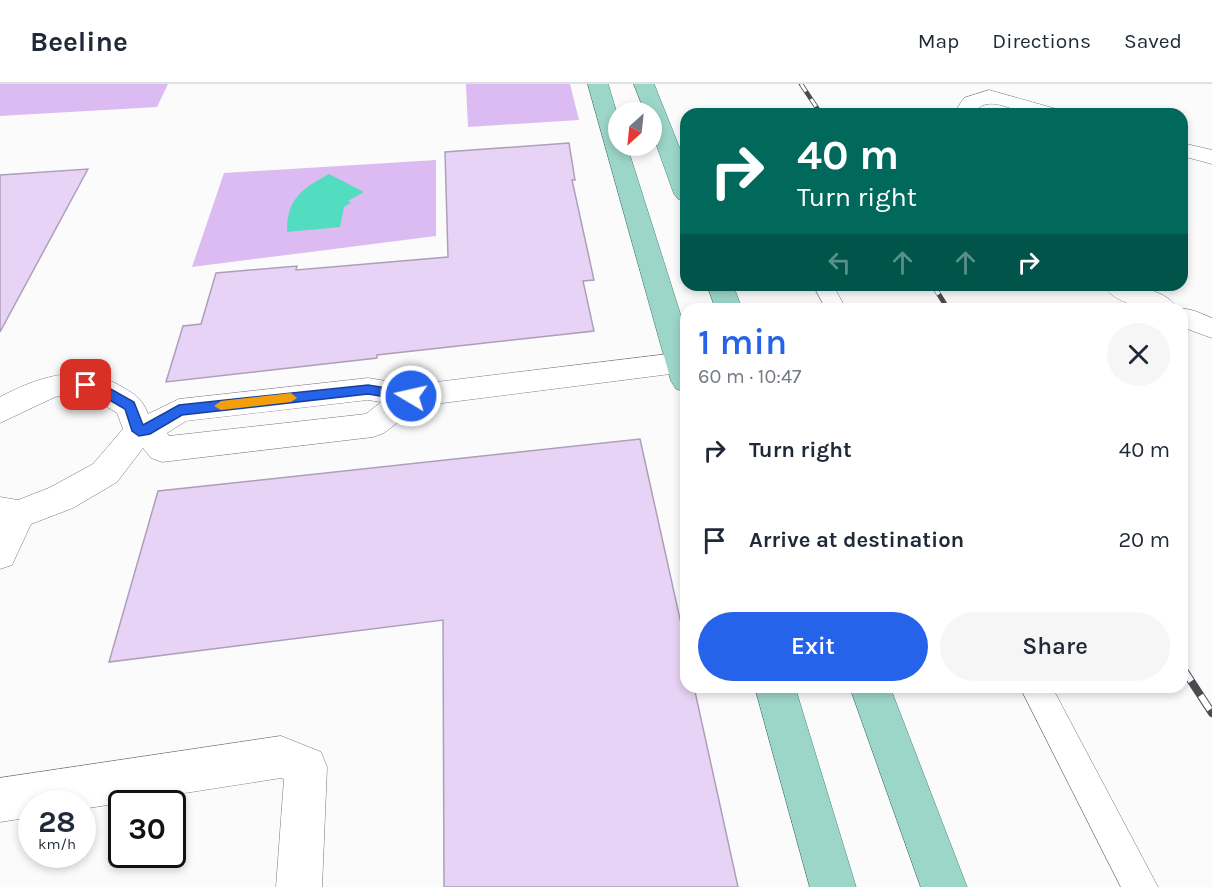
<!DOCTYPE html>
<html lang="en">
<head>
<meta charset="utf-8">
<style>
	:root { --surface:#fff; --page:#f6f6f7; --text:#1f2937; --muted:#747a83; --line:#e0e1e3; --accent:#2563eb }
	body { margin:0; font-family:Karla,sans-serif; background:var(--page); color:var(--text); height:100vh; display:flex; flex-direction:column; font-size:22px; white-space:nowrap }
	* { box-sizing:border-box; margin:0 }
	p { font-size:20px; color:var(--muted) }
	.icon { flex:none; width:33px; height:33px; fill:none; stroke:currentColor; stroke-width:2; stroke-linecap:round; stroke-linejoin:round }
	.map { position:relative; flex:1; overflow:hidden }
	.drawer { position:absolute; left:680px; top:219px; width:508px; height:390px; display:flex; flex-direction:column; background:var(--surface); border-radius:18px; box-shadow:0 3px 9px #0003 }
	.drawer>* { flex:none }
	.guide { position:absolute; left:680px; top:24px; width:508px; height:183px; border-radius:18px; box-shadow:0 3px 9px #0003; background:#00695c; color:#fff; overflow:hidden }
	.needle { width:39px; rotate:207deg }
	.controls { position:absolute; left:608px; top:18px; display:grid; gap:12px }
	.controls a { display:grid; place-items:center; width:54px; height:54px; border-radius:50%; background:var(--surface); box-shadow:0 3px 9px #0003; font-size:30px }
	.speed { position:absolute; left:18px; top:706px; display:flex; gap:12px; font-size:30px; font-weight:700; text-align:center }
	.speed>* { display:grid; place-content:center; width:78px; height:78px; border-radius:50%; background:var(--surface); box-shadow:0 3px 9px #0003; line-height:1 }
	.speed small { font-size:15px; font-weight:400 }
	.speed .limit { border:3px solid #111; border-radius:9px; background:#fff; color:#111 }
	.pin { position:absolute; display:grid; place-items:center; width:51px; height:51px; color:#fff; margin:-26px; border-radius:12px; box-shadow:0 3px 9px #0006 }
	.me { position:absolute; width:66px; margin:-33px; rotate:279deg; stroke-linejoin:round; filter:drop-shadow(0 0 4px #0008) }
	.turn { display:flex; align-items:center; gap:21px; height:126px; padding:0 18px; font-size:27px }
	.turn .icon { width:78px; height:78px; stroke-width:2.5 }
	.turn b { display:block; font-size:42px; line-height:51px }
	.lanes { display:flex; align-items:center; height:57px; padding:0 18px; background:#0003; justify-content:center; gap:30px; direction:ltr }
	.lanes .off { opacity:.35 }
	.round { display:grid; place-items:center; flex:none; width:63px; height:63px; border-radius:32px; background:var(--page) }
	.summary { display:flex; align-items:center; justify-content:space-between; height:102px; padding:0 18px }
	h1 { font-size:36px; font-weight:600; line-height:45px; color:var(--accent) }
	.button { display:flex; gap:12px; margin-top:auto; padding:12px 18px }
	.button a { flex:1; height:69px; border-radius:36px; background:var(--accent); color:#fff; font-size:24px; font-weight:600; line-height:69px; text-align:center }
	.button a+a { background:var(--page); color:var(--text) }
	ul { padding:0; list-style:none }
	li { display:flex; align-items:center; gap:18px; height:90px; padding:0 18px }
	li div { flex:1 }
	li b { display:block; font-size:22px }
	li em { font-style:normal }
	header { display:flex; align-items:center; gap:36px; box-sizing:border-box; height:84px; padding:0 30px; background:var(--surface); border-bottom:2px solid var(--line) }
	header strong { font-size:28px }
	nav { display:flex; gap:33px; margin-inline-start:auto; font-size:21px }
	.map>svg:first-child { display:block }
	.green { fill:#dbbbf2 }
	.water { fill:#53ddc0 }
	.building { fill:#e7d3f5; stroke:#ae9fb9; stroke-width:1.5 }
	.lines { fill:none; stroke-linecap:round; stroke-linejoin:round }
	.service-casing { stroke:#7e7088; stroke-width:1 }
	.minor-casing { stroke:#7e7088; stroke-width:1 }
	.primary-casing { stroke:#478478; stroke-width:1 }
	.service { fill:#fff; fill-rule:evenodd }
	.minor { fill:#fff; fill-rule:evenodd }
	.primary { fill:#9cd6c8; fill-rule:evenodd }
	.rail-far2-casing { stroke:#4f4a52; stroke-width:4.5 }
	.rail-far1-casing { stroke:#4f4a52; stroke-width:5 }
	.rail-casing { stroke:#4f4a52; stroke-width:8 }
	.rail-far2 { stroke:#fff; stroke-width:3; stroke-dasharray:9; stroke-linecap:butt }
	.rail-far1 { stroke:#fff; stroke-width:4; stroke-dasharray:11; stroke-linecap:butt }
	.rail { stroke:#fff; stroke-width:6; stroke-dasharray:17; stroke-linecap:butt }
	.route { fill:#2563eb; stroke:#184099; stroke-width:1.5 }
	.slow { fill:#f59e0b }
</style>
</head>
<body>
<header>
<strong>Beeline</strong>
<nav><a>Map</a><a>Directions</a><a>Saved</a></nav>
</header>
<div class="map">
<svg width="1212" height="803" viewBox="0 0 1212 803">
	<rect width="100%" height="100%" fill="#fbfbfb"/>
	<g class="green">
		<path d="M0 0H168L157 23 0 32Z"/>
		<path d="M466 0H570L579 36 468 43Z"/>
		<path d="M436 76V152L192 183 224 89Z"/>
	</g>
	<path class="water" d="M329 90 364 108 348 117 351 119 344 123 340 143 287 148C287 114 302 105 329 90Z"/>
	<g class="building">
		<path d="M569 59 575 96H572L594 196 583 197 594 247 377 271V274L166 298 183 242 201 240 216 189 297 182 296 186 448 173 445 68Z"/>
		<path d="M88 85 0 248V91Z"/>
		<path d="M640 355 686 562V603H694L738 803H444L443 536 109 578 158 407Z"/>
	</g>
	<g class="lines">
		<defs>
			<g id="service">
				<path d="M813 201H833L846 225H826Z"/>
				<path d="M1020 603H1052L1158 803H1121Z"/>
			</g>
			<g id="minor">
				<path d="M989 6 1060 26 1063 30C1052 30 1040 32 1029 30 1010 26 987 9 973 30H953L964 14Z"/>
				<path d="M1182 59 1212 66V80L1182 72Z"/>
				<path d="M1103 201C1126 201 1164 202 1178 225 1189 223 1202 230 1212 234V254L1182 243V225C1157 225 1118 225 1103 201Z"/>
				<path d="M686 268V288L419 322 384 349 373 353 162 378 151 374 143 364 117 398 73 424 31 440 12 481 0 485V413L18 416 49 404 93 380 123 345 117 329 89 312 72 310 55 313 0 339V313C40 292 82 278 124 304 136 311 143 316 148 330L179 315 368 294 411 301ZM368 316 381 318 366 330 169 352 167 349 186 337Z"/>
				<path d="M281 652 321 668 327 683 322 803H276L284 695 281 694 82 725V720H32V733L0 738V694Z"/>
			</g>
			<g id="primary">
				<path d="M588 0H608L618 33V62H627L686 248V308L676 305 671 297Z"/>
				<path d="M634 0H654L686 80V117L678 115 674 110 651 46V28H645Z"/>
				<path d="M707 201H733L742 225H716Z"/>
				<path d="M755 603H795L856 803H810Z"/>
				<path d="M850 603H890L967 803H921Z"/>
			</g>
		</defs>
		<use href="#service" class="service-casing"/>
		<use href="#minor" class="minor-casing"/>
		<use href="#primary" class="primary-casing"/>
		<use href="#service" class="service"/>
		<use href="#minor" class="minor"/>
		<use href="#primary" class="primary"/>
		<defs>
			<path id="rail-far2" d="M801 0 821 30"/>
			<path id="rail-far1" d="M933 201 948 225"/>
			<path id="rail" d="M1182 583 1212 629"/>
		</defs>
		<use href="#rail-far2" class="rail-far2-casing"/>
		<use href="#rail-far1" class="rail-far1-casing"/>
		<use href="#rail" class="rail-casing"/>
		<use href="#rail-far2" class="rail-far2"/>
		<use href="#rail-far1" class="rail-far1"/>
		<use href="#rail" class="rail"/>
	</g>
	<path class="route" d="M86 297 100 299 134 318 143 341 179 321 368 301 411 308 417 312 411 317 368 310 182 331 150 350 139 352 132 347 125 325 94 307 82 305V298Z"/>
	<path class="slow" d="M291 309 297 314 291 318 221 326 214 322 221 317Z"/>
</svg>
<div class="controls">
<a><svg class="needle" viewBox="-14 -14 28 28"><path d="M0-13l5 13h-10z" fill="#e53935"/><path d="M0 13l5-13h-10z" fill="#747a83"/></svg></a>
</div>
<div class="speed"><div>28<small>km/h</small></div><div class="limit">30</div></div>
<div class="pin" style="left:86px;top:301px;background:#d93025"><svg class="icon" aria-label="arrive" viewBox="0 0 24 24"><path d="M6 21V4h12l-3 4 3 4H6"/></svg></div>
<svg class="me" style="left:411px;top:312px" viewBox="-20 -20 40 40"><circle r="17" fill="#2563eb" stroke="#fff" stroke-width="3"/><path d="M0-11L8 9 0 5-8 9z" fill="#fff"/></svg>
<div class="guide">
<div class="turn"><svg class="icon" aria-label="right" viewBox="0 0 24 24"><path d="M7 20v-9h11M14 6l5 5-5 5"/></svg><div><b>40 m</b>Turn right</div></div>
<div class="lanes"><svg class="icon off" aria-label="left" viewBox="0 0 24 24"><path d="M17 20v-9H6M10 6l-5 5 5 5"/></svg><svg class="icon off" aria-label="ahead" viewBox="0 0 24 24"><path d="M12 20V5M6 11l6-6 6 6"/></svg><svg class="icon off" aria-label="ahead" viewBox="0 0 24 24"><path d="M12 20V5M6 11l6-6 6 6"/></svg><svg class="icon" aria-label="right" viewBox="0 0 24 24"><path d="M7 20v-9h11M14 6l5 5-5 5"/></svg></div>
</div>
<section class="drawer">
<div class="summary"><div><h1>1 min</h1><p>60 m · 10:47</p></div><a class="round"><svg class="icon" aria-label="close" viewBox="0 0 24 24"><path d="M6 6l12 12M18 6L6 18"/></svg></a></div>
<ul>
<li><svg class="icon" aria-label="right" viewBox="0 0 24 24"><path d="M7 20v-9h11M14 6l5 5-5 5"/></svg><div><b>Turn right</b></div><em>40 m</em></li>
<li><svg class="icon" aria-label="arrive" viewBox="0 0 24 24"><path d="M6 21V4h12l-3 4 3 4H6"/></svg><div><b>Arrive at destination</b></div><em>20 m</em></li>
</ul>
<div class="button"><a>Exit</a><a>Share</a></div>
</section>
</div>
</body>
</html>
